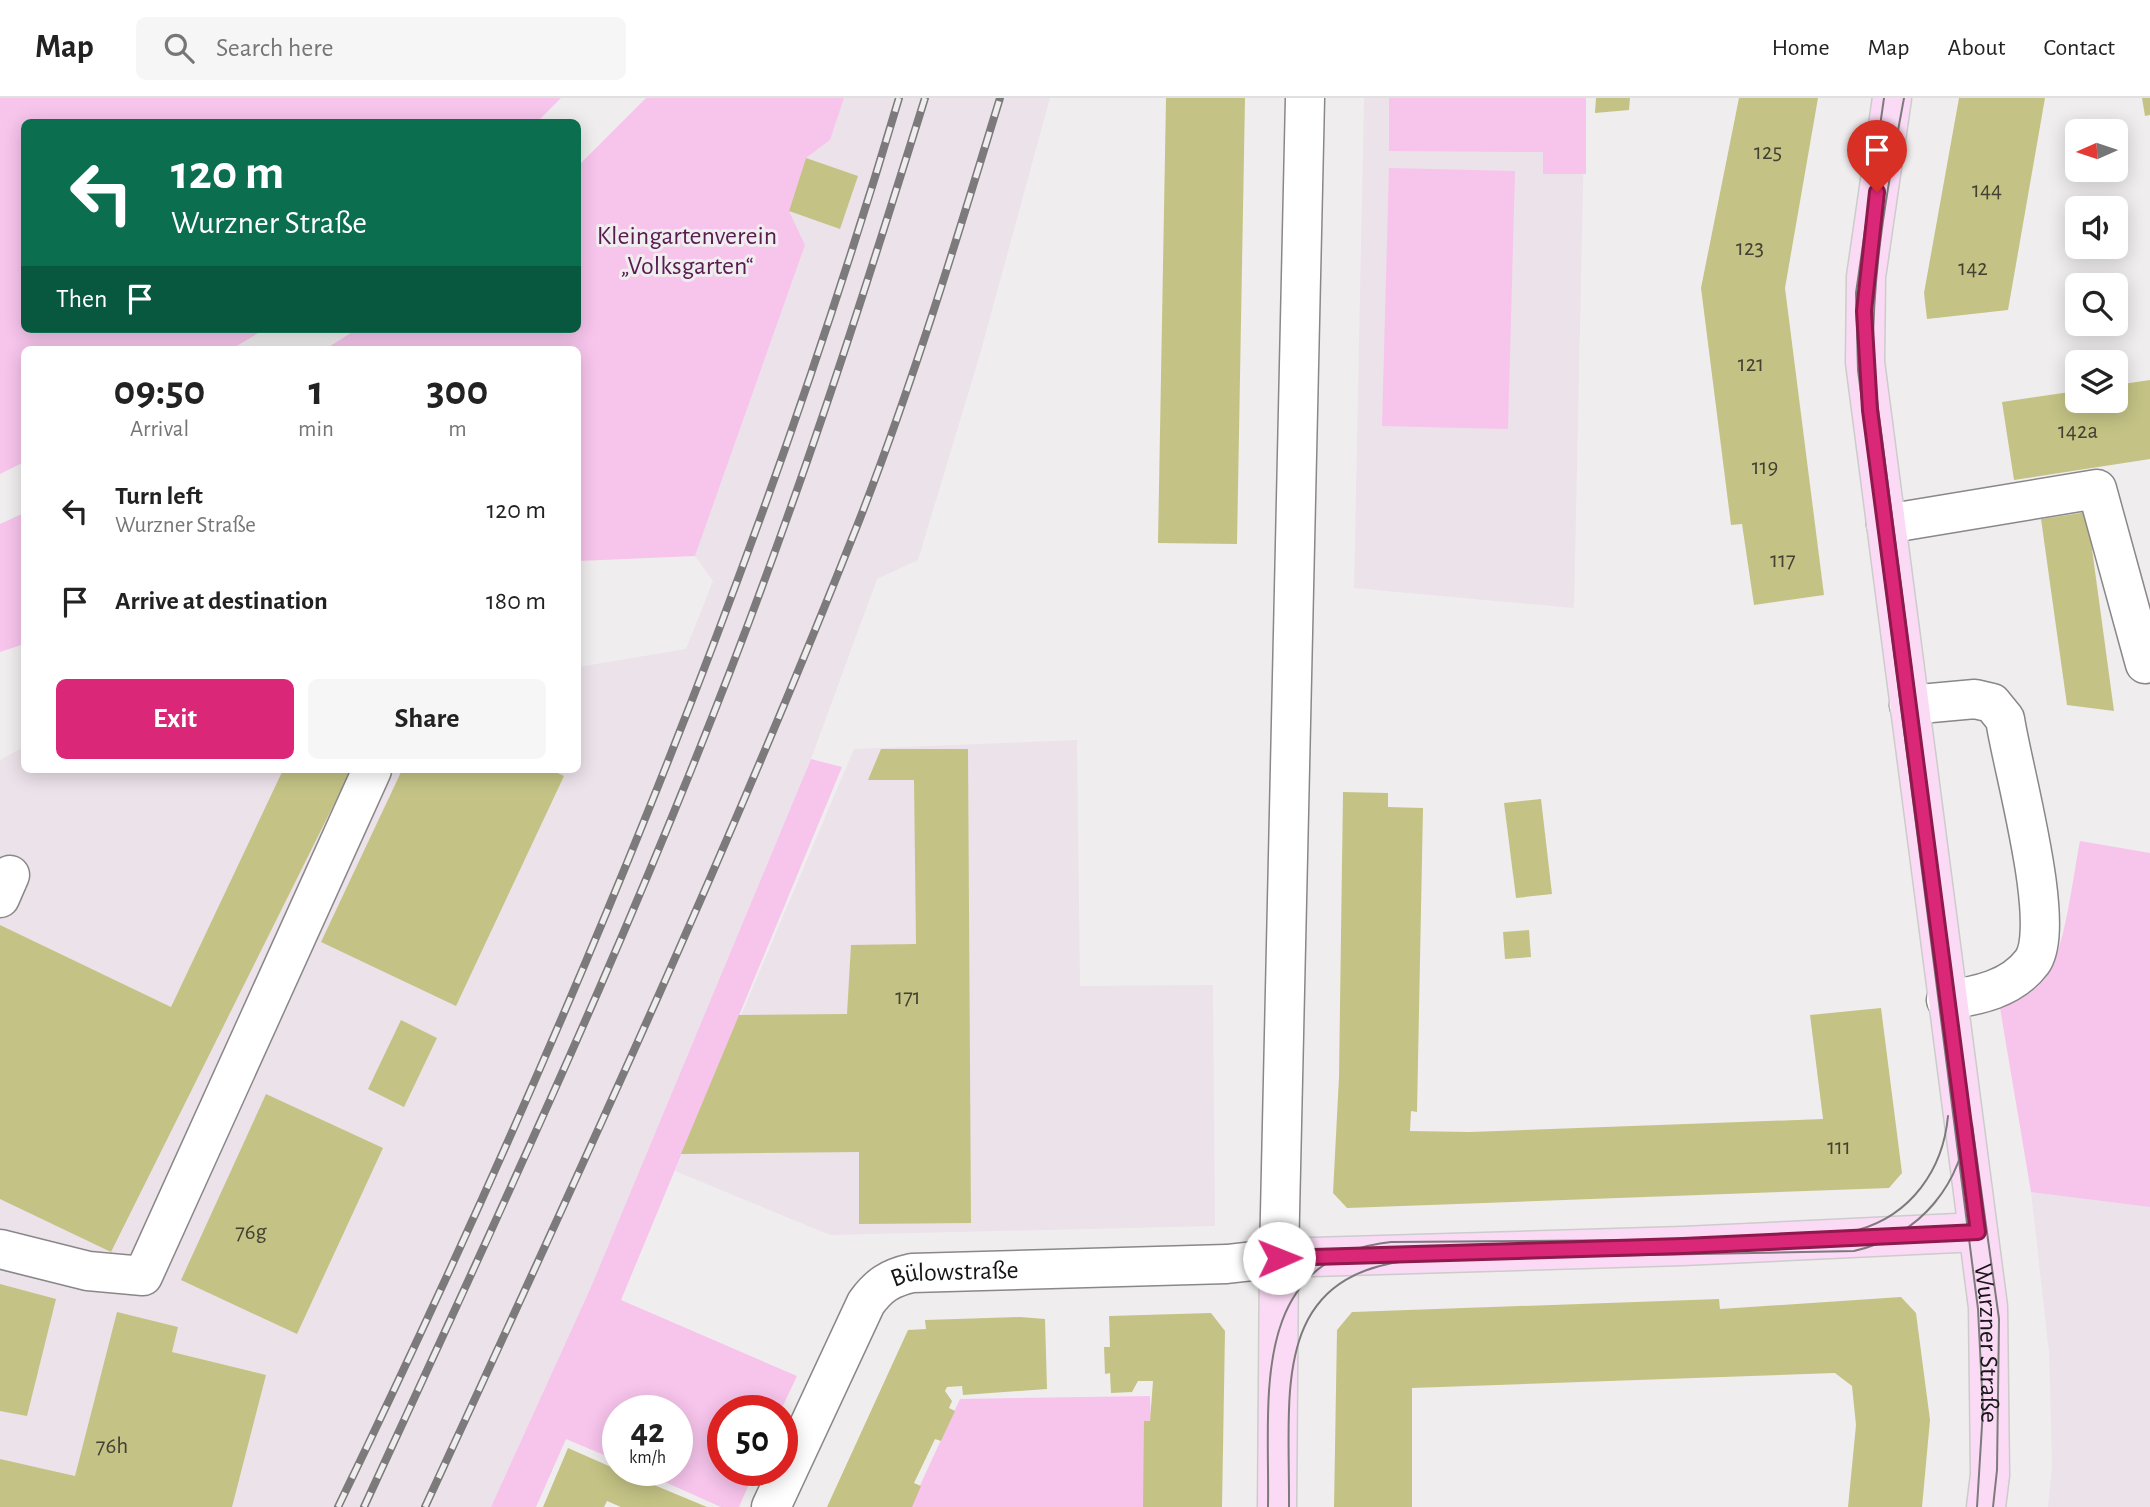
<!DOCTYPE html>
<html lang="en">
<head>
<meta charset="utf-8">
<style>
	:root { --surface:#fff; --page:#f6f6f6; --text:#222; --muted:#767676; --line:#e0e0e0; --accent:#db2777 }
	body { margin:0; font-family:"Alegreya Sans",sans-serif; background:var(--page); color:var(--text); height:100vh; display:flex; flex-direction:column; font-size:26px; white-space:nowrap }
	* { box-sizing:border-box; margin:0 }
	p { font-size:23px; color:var(--muted) }
	.icon { flex:none; width:38px; height:38px; fill:none; stroke:currentColor; stroke-width:2; stroke-linecap:round; stroke-linejoin:round }
	.map { position:relative; flex:1; overflow:hidden }
	.side { position:absolute; left:21px; top:248px; width:560px; height:427px; display:flex; flex-direction:column; background:var(--surface); border-radius:10px; box-shadow:0 4px 18px #0003 }
	.side>* { flex:none }
	.hud { position:absolute; left:21px; top:21px; width:560px; height:214px; border-radius:10px; box-shadow:0 4px 18px #0003; background:#0b6e4f; color:#fff; overflow:hidden }
	.needle { width:46px; rotate:267deg }
	.controls { position:absolute; left:2065px; top:21px; display:grid; gap:14px }
	.controls a { display:grid; place-items:center; width:63px; height:63px; border-radius:10px; background:var(--surface); box-shadow:0 4px 18px #0003; font-size:35px }
	.speed { position:absolute; left:602px; top:1297px; display:flex; gap:14px; font-size:35px; font-weight:700; text-align:center }
	.speed>* { display:grid; place-content:center; width:91px; height:91px; border-radius:50%; background:var(--surface); box-shadow:0 4px 18px #0003; line-height:1 }
	.speed small { font-size:18px; font-weight:400 }
	.speed .limit { border:10px solid #d22; background:#fff; color:#111 }
	.pin { position:absolute; display:grid; place-items:center; width:60px; height:60px; color:#fff; margin:-72px -30px; border-radius:50% 50% 50% 0; rotate:-45deg; box-shadow:0 0 7px #0007 }
	.pin .icon { rotate:45deg }
	.me { position:absolute; width:77px; margin:-38px; rotate:89deg; stroke-linejoin:round; filter:drop-shadow(0 0 5px #0008) }
	.turn { display:flex; align-items:center; gap:24px; height:147px; padding:0 35px; font-size:32px }
	.turn .icon { width:91px; height:91px; stroke-width:2.5 }
	.turn b { display:block; font-size:49px; line-height:60px }
	.then { display:flex; align-items:center; height:66px; padding:0 35px; background:#0003; gap:14px; font-size:26px }
	.eta { display:flex; justify-content:space-evenly; align-items:center; height:119px; text-align:center }
	.eta b { font-size:42px; font-weight:700; line-height:49px }
	.cta { display:flex; gap:14px; margin-top:auto; padding:14px 35px }
	.cta a { flex:1; height:80px; border-radius:10px; background:var(--accent); color:#fff; font-size:28px; font-weight:700; line-height:80px; text-align:center }
	.cta a+a { background:var(--page); color:var(--text) }
	ul { padding:0; list-style:none }
	li { display:flex; align-items:center; gap:21px; height:91px; padding:0 35px }
	li div { flex:1 }
	li b { display:block; font-size:26px }
	li em { font-style:normal }
	header { display:flex; align-items:center; gap:42px; box-sizing:border-box; height:98px; padding:0 35px; background:var(--surface); border-bottom:2px solid var(--line) }
	header strong { font-size:33px }
	nav { display:flex; gap:38px; margin-inline-start:auto; font-size:24px }
	.search { width:490px; height:63px; background:var(--page); display:flex; align-items:center; gap:18px; box-sizing:border-box; padding:0 24px; border-radius:10px; color:var(--muted); font-size:26px }
	.map>svg:first-child { display:block }
	.built { fill:#ece2ea }
	.green { fill:#f7c4ec }
	.building { fill:#c4c385 }
	.lines { fill:none; stroke-linecap:round; stroke-linejoin:round }
	.minor-casing { stroke:#8a8789; stroke-width:41 }
	.major-casing { stroke:#ccc; stroke-width:41 }
	.minor { stroke:#fff; stroke-width:38 }
	.major { stroke:#fbdaf5; stroke-width:38 }
	.tram { stroke:#7c7a7b; stroke-width:2 }
	.rail-casing { stroke:#7c7a7b; stroke-width:8 }
	.rail { stroke:#f0edef; stroke-width:5; stroke-dasharray:16; stroke-linecap:butt }
	.route-casing { stroke:#8e194d; stroke-width:18 }
	.route { stroke:#db2777; stroke-width:12 }
	.labels { text-anchor:middle; dominant-baseline:central; stroke-width:6; stroke-linejoin:round; paint-order:stroke }
	.number-label { font-size:23px; fill:#424132 }
	.park-label { font-size:26px; fill:#581c50; stroke:#f0edef }
	.street-label { font-size:26px; fill:#171617; stroke:#f0edef }
</style>
</head>
<body>
<header>
<strong>Map</strong>
<div class="search"><svg class="icon" aria-label="search" viewBox="0 0 24 24"><circle cx="10" cy="10" r="6"/><path d="M15 15l6 6"/></svg>Search here</div>
<nav><a>Home</a><a>Map</a><a>About</a><a>Contact</a></nav>
</header>
<div class="map">
<svg width="2150" height="1409" viewBox="0 0 2150 1409">
	<rect width="100%" height="100%" fill="#f0edef"/>
	<g class="built">
		<path d="M844 0H1050L980 256 918 462 877 481 811 661 591 1189 491 1409H0V662L24 649V672H578V569L686 551 713 483 695 458 805 147 789 113 806 60 830 42Z"/>
		<path d="M1364 0H1585L1574 510 1354 490Z"/>
		<path d="M1077 642 1080 888 1213 887 1215 1128 830 1137 675 1073 854 651Z"/>
		<path d="M2031 1094 2150 1109V1409H2048L2052 1369 2049 1255Z"/>
	</g>
	<g class="green">
		<path d="M0 0H561L537 24H24V231H265L230 252H24V364L0 376Z"/>
		<path d="M646 0H844L830 42 806 60 789 113 805 147 695 458 578 463V252H324L357 231H578V68Z"/>
		<path d="M1389 0H1586V76H1543V54L1389 53Z"/>
		<path d="M1389 70 1515 73 1508 331 1382 328Z"/>
		<path d="M24 415V546L0 554V426Z"/>
		<path d="M811 661 842 669 621 1202 797 1278 781 1312H723V1372H755L739 1409H721L638 1372H677V1312H618V1363L566 1341 536 1409H491L591 1189Z"/>
		<path d="M2080 743 2150 755V1109L2031 1094 2000 910C2017 903 2033 896 2045 881 2065 855 2073 777 2080 743Z"/>
		<path d="M1150 1298 1154 1409H910L960 1301Z"/>
	</g>
	<g class="building">
		<path d="M1166 0H1245L1237 446 1158 445Z"/>
		<path d="M1596 0H1630L1629 12 1595 15Z"/>
		<path d="M1739 0H1818L1785 190 1824 497 1754 507 1742 426 1731 427 1701 190Z"/>
		<path d="M1959 0H2045L2008 212 1927 221 1924 195Z"/>
		<path d="M2142 0H2150V17L2145 18Z"/>
		<path d="M806 60 858 78 840 131 789 113Z"/>
		<path d="M2150 282V361L2014 382 2002 304 2077 293V303H2116V287Z"/>
		<path d="M2087 414 2114 613 2067 607 2041 421Z"/>
		<path d="M881 651H968L971 1125 859 1126V1054L681 1056 739 917 847 916 851 847 916 846 914 682H868Z"/>
		<path d="M283 672H351L111 1154 0 1101V827L171 909Z"/>
		<path d="M402 672H551L564 678 456 908 321 844Z"/>
		<path d="M1343 694 1388 695V709L1423 710 1417 1014 1411 1013 1410 1033 1469 1034 1823 1021 1810 917 1881 910 1902 1075 1889 1090 1347 1110 1333 1095 1339 979Z"/>
		<path d="M1541 701 1552 796 1516 800 1504 705Z"/>
		<path d="M1529 832 1531 859 1505 861 1503 834Z"/>
		<path d="M401 922 437 940 404 1009 368 991Z"/>
		<path d="M266 996 383 1050 297 1236 181 1182Z"/>
		<path d="M0 1186 56 1201 27 1318 0 1313Z"/>
		<path d="M1901 1199 1916 1215 1930 1322 1922 1409H1848L1856 1327 1852 1288 1835 1275 1412 1290V1409H1334L1337 1232 1352 1214 1719 1201 1720 1211Z"/>
		<path d="M117 1214 178 1229 172 1254 266 1277 232 1409H0V1361L75 1378Z"/>
		<path d="M1211 1215 1225 1233 1222 1409H1143L1144 1323H1150L1153 1283H1138L1132 1294 1111 1295 1110 1275 1105 1276 1104 1249H1110L1109 1218Z"/>
		<path d="M1020 1219 1045 1221 1047 1291 963 1297 962 1288 947 1289 945 1293 952 1303 949 1310 955 1313 941 1343 935 1341 914 1385 921 1388 912 1409H827L908 1232 926 1231 925 1222Z"/>
		<path d="M568 1350 618 1372 707 1409H621L607 1403 604 1409H543Z"/>
	</g>
	<g class="lines">
		<defs>
			<g id="minor">
				<path d="M1886 426 2097 391 2145 566"/>
				<path d="M1909 607 1975 601 1992 605 2005 621C2012 669 2058 828 2032 864 2012 891 1977 898 1946 902"/>
				<path d="M0 800 10 777"/>
				<path d="M0 1151 88 1173 143 1178 372 672"/>
				<path id="s1" d="M771 1409 866 1205C879 1187 890 1180 912 1175L1227 1166 1279 1160 1305 0"/>
			</g>
			<g id="major">
				<path id="s2" d="M1892 0 1866 179 1865 264 1988 1209 1990 1377 1986 1409"/>
				<path d="M1277 1409 1279 1160 1683 1148 1978 1134"/>
			</g>
		</defs>
		<use href="#minor" class="minor-casing"/>
		<use href="#major" class="major-casing"/>
		<use href="#minor" class="minor"/>
		<use href="#major" class="major"/>
		<g class="tram">
			<path d="M1884 0 1856 195 1858 272 1978 1211 1983 1311 1977 1409"/>
			<path d="M1972 1026 1999 1221 1997 1372 1993 1409"/>
			<path d="M1268 1409C1270 1302 1247 1160 1391 1144L1756 1141 1858 1132C1911 1117 1943 1072 1948 1018"/>
			<path d="M1289 1409C1290 1291 1268 1169 1427 1161L1854 1153C1922 1137 1962 1086 1969 1018L1873 271C1871 178 1887 91 1904 0"/>
		</g>
		<defs>
			<g id="rail">
				<path d="M338 1409C558 954 755 485 899 0"/>
				<path d="M364 1409C514 1084 667 758 787 420 837 281 881 141 925 0"/>
				<path d="M425 1409C575 1084 725 761 857 428 912 288 956 144 1000 0"/>
			</g>
		</defs>
		<use href="#rail" class="rail-casing"/>
		<use href="#rail" class="rail"/>
	</g>
	<g class="lines">
		<defs>
			<path id="route" d="M1279 1160 1683 1148 1978 1134 1870 312 1864 213 1877 94"/>
		</defs>
		<use href="#route" class="route-casing"/>
		<use href="#route" class="route"/>
	</g>
	<g class="labels">
		<g class="number-label">
			<text x="1768" y="54">125</text>
			<text x="1987" y="92">144</text>
			<text x="1750" y="150">123</text>
			<text x="1973" y="170">142</text>
			<text x="1751" y="266">121</text>
			<text x="2078" y="333">142a</text>
			<text x="1765" y="369">119</text>
			<text x="1783" y="462">117</text>
			<text x="908" y="899">171</text>
			<text x="1839" y="1049">111</text>
			<text x="251" y="1134">76g</text>
			<text x="112" y="1348">76h</text>
		</g>
		<g class="park-label">
			<text x="687" y="138">Kleingartenverein<tspan x="687" dy="30">„Volksgarten“</tspan></text>
		</g>
		<g class="street-label">
			<text stroke="none"><textPath href="#s1" startOffset="324">Bülowstraße</textPath></text>
			<text stroke="none"><textPath href="#s2" startOffset="1255">Wurzner Straße</textPath></text>
		</g>
	</g>
</svg>
<div class="controls">
<a><svg class="needle" viewBox="-14 -14 28 28"><path d="M0-13l5 13h-10z" fill="#e53935"/><path d="M0 13l5-13h-10z" fill="#767676"/></svg></a>
<a><svg class="icon" aria-label="sound" viewBox="0 0 24 24"><path d="M4 9h4l5-4v14l-5-4H4zM17 9q2 3 0 6"/></svg></a>
<a><svg class="icon" aria-label="search" viewBox="0 0 24 24"><circle cx="10" cy="10" r="6"/><path d="M15 15l6 6"/></svg></a>
<a><svg class="icon" aria-label="layers" viewBox="0 0 24 24"><path d="M12 4l9 5-9 5-9-5zM3 14l9 5 9-5"/></svg></a>
</div>
<div class="speed"><div>42<small>km/h</small></div><div class="limit">50</div></div>
<div class="pin" style="left:1877px;top:94px;background:#d93025"><svg class="icon" aria-label="arrive" viewBox="0 0 24 24"><path d="M6 21V4h12l-3 4 3 4H6"/></svg></div>
<svg class="me" style="left:1279px;top:1160px" viewBox="-20 -20 40 40"><circle r="19" fill="#fff"/><path d="M0-13L10 11 0 6-10 11z" fill="#db2777"/></svg>
<div class="hud">
<div class="turn"><svg class="icon" aria-label="left" viewBox="0 0 24 24"><path d="M17 20v-9H6M10 6l-5 5 5 5"/></svg><div><b>120 m</b>Wurzner Straße</div></div>
<div class="then">Then<svg class="icon" aria-label="arrive" viewBox="0 0 24 24"><path d="M6 21V4h12l-3 4 3 4H6"/></svg></div>
</div>
<section class="side">
<div class="eta">
<div><b>09:50</b><p>Arrival</p></div>
<div><b>1</b><p>min</p></div>
<div><b>300</b><p>m</p></div>
</div>
<ul>
<li><svg class="icon" aria-label="left" viewBox="0 0 24 24"><path d="M17 20v-9H6M10 6l-5 5 5 5"/></svg><div><b>Turn left</b><p>Wurzner Straße</p></div><em>120 m</em></li>
<li><svg class="icon" aria-label="arrive" viewBox="0 0 24 24"><path d="M6 21V4h12l-3 4 3 4H6"/></svg><div><b>Arrive at destination</b></div><em>180 m</em></li>
</ul>
<div class="cta"><a>Exit</a><a>Share</a></div>
</section>
</div>
</body>
</html>
